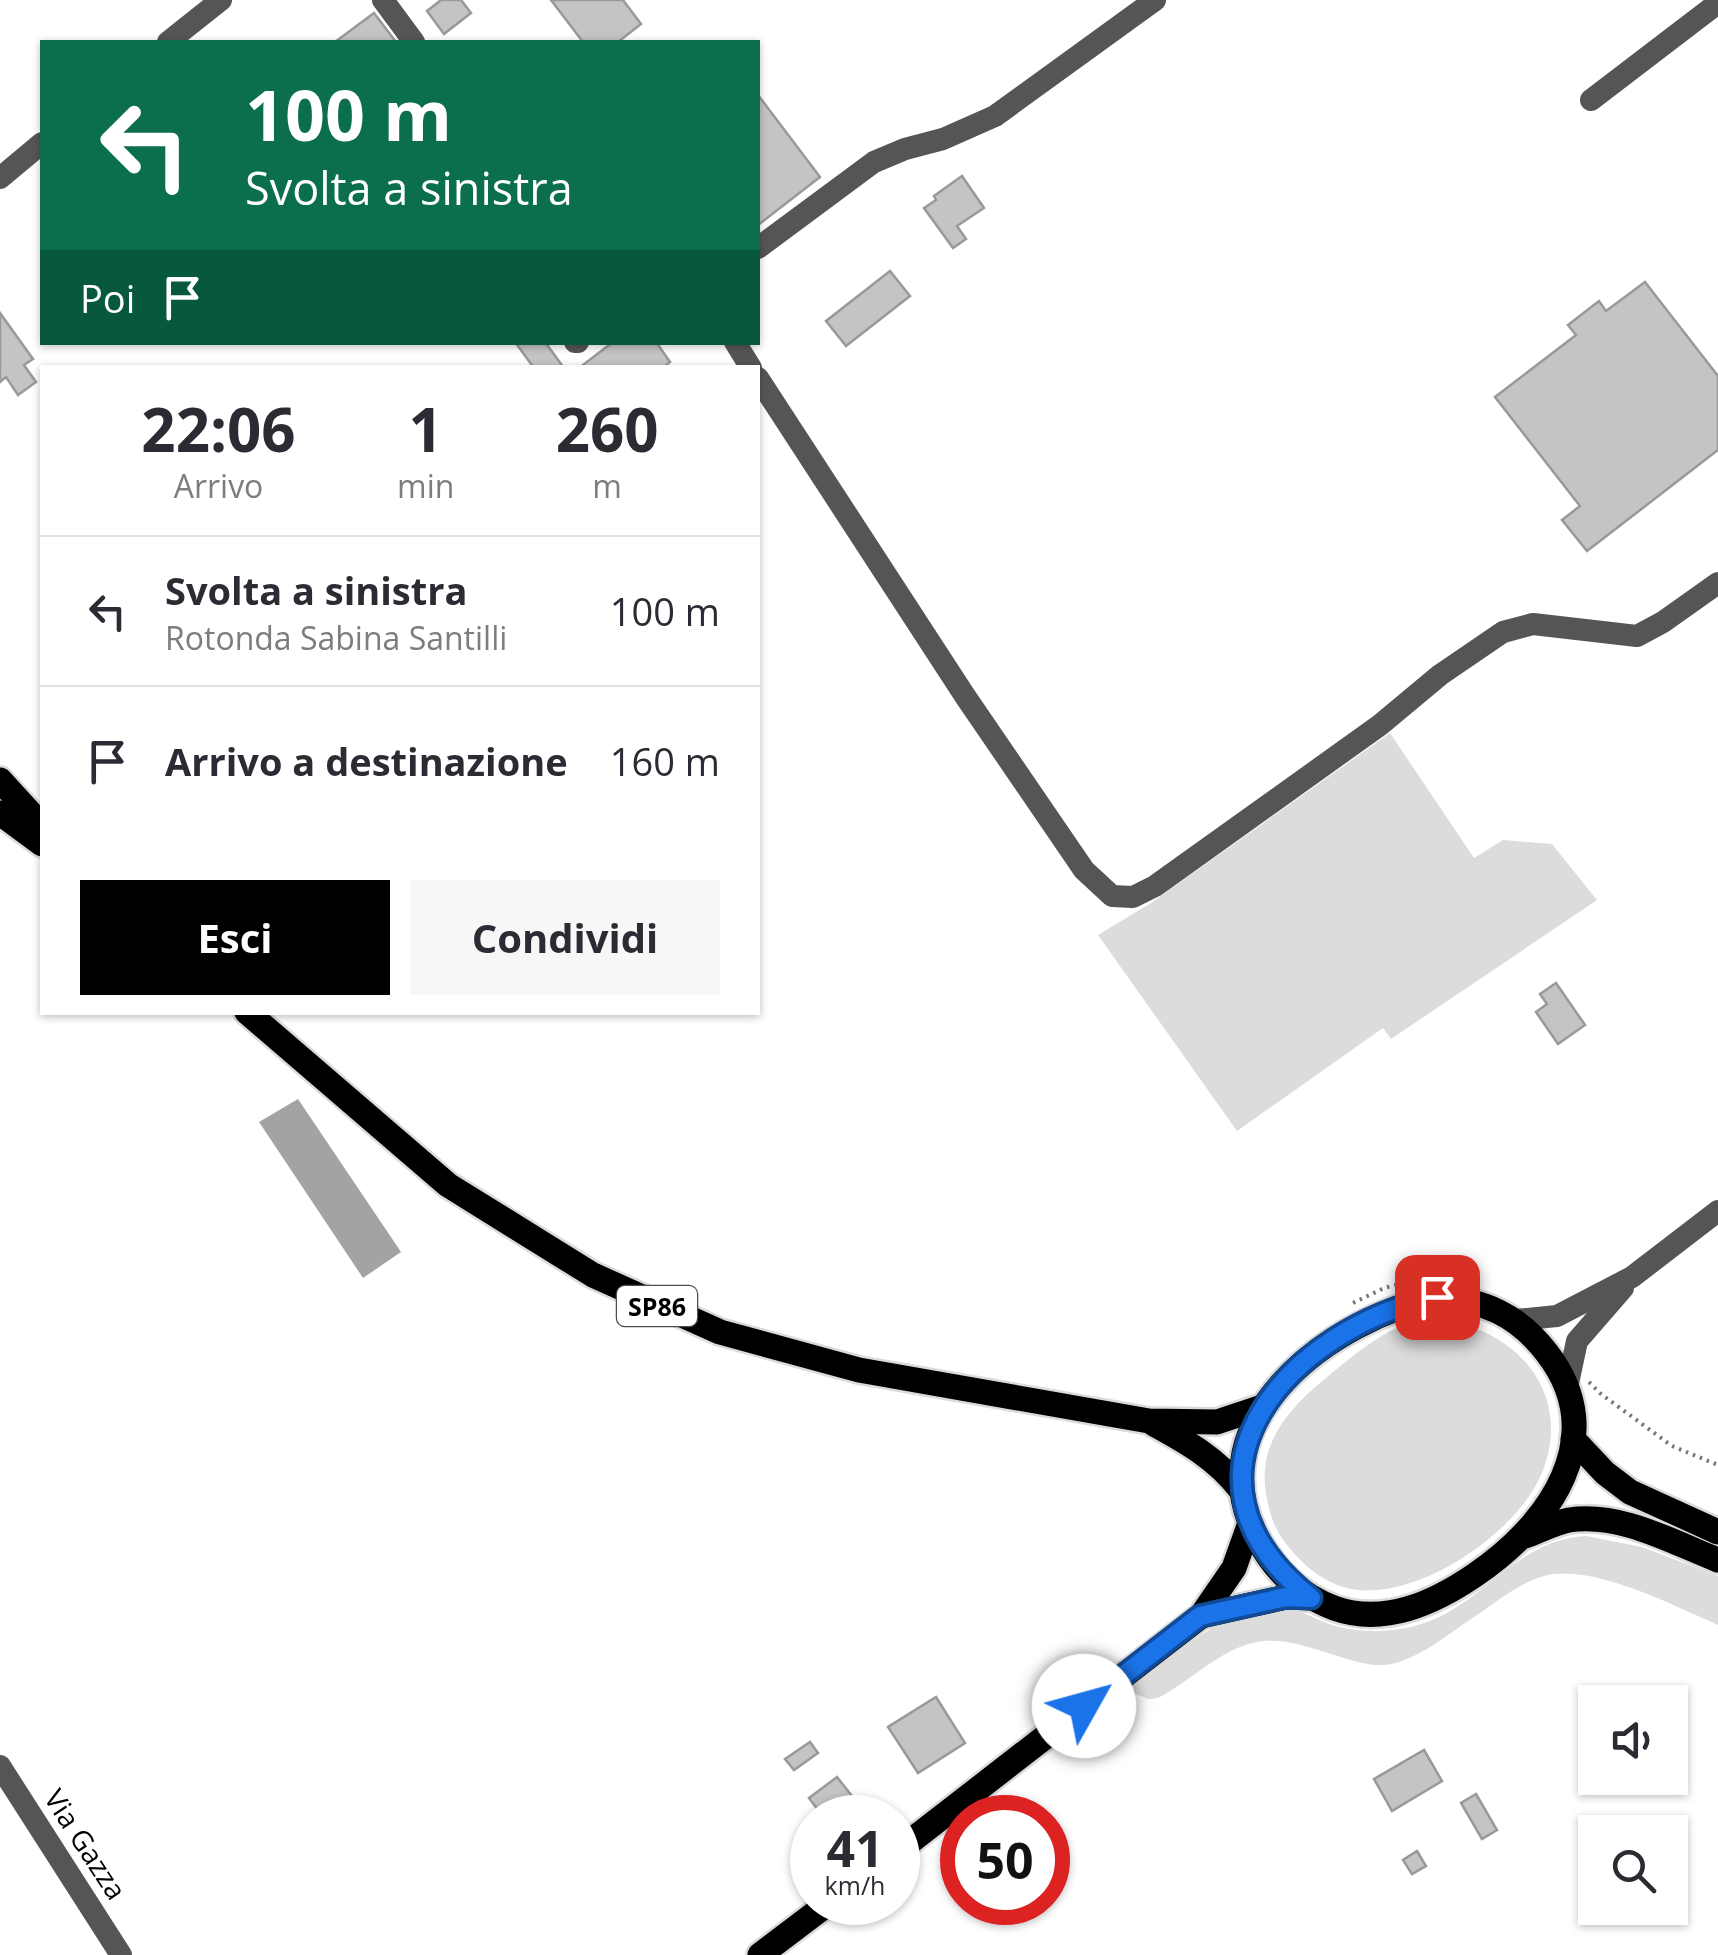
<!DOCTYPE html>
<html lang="it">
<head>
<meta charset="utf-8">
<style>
	:root { --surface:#fff; --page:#f7f7f7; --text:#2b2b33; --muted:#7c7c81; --line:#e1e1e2; --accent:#000 }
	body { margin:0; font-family:"Open Sans",sans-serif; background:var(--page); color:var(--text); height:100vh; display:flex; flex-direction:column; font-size:38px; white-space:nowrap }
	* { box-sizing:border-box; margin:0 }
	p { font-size:32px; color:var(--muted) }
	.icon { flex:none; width:55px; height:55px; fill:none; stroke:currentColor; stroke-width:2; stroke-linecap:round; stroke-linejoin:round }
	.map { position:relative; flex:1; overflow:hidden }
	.drawer { position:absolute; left:40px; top:365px; width:720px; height:650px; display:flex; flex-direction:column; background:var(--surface); border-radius:0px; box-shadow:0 2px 8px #0004 }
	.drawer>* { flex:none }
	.top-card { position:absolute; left:40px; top:40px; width:720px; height:305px; border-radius:0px; box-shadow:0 2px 8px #0004; background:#0b6e4f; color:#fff; overflow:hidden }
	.controls { position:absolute; left:1578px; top:1685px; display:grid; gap:20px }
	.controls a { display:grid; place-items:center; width:110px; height:110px; border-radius:0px; background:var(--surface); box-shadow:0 2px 8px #0004; font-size:50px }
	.speed { position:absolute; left:790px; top:1795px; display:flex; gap:20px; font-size:50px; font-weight:700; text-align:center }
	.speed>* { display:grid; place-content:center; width:130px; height:130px; border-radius:50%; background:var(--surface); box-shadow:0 2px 8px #0004; line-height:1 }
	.speed small { font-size:25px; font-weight:400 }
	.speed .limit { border:15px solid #d22; background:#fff; color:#111 }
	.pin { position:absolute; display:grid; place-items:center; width:85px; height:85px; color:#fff; margin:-42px; border-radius:20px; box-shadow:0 5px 15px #0006 }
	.me { position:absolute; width:110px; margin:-55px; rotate:52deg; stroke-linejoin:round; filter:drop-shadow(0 0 8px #0008) }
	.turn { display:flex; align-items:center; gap:35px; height:210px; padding:0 40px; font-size:45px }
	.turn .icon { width:130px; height:130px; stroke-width:2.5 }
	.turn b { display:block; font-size:70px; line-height:85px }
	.then { display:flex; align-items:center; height:95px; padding:0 40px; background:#0003; gap:20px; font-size:38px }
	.eta { display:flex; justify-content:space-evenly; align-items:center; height:170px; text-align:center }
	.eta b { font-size:60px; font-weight:700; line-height:70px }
	.button { display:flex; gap:20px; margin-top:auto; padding:20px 40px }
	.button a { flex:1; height:115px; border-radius:0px; background:var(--accent); color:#fff; font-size:40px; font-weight:700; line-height:115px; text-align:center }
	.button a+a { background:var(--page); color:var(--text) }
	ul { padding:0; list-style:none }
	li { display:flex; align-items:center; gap:30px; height:150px; padding:0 40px; border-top:2px solid var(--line) }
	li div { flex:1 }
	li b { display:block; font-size:38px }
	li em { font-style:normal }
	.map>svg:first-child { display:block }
	.green { fill:#dcdcdc }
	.water { fill:#a3a3a3 }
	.building { fill:#c4c4c4; stroke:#999; stroke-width:2.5 }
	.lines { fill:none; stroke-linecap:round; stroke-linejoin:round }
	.major-casing { stroke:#dbdbdb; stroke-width:30 }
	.path { stroke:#777; stroke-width:4; stroke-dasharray:2.5 5; stroke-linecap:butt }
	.minor { stroke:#555; stroke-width:22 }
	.major { stroke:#000; stroke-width:25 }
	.route-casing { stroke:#114b97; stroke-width:25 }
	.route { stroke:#1a73e8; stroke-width:18 }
	.labels { text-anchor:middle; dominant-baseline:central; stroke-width:10; stroke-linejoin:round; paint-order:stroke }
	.shield { fill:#fff; stroke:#4c4c4c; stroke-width:2.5 }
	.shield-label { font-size:25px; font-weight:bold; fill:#000 }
	.street-label { font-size:28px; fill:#000; stroke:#fff }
</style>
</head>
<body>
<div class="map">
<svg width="1718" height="1955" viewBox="0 0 1718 1955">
	<rect width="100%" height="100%" fill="#fff"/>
	<g class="green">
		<path d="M1390 733 1474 858 1503 840 1552 844 1597 900 1391 1039 1383 1028 1237 1131 1098 935 1151 903Z"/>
		<path d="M1439 1320C1518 1328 1575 1396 1541 1475 1515 1536 1409 1607 1343 1587 1318 1579 1299 1561 1284 1541 1274 1528 1270 1514 1267 1499 1254 1439 1296 1402 1338 1368 1358 1352 1383 1331 1409 1324 1418 1322 1429 1322 1439 1320Z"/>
		<path d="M1586 1536 1642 1547 1718 1576V1625C1674 1606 1592 1563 1544 1576 1518 1583 1493 1605 1471 1619 1447 1635 1421 1657 1392 1664 1356 1672 1300 1633 1257 1642 1220 1649 1191 1681 1158 1698L1148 1699 1134 1693 1132 1687C1176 1653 1233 1599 1294 1610 1307 1613 1317 1620 1329 1624 1360 1634 1397 1633 1427 1622 1487 1600 1519 1539 1586 1536Z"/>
	</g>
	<path class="water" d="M298 1099 401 1252 363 1278 259 1122Z"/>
	<g class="building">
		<path d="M441 0H461L471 13 444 34 427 11Z"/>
		<path d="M551 0H623L641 24 618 42H583Z"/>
		<path d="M374 13 396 42H335Z"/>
		<path d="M758 95 820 177 758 225Z"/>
		<path d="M962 176 984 208 957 226 966 239 953 248 924 208 936 200 934 196Z"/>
		<path d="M890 271 910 296 846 346 826 321Z"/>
		<path d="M1645 282 1718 376V450L1587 551 1562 520 1580 506 1495 397 1576 335 1568 325 1599 301 1606 311Z"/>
		<path d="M0 313 33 359 24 365 36 382 18 395 6 377 0 382Z"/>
		<path d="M515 342H545L564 368H534Z"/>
		<path d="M613 342H656L670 362 662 368H579Z"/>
		<path d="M1556 983 1585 1025 1558 1044 1536 1012 1547 1004 1540 994Z"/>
		<path d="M936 1697 965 1743 918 1773 888 1727Z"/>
		<path d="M810 1742 818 1753 794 1770 785 1759Z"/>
		<path d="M1424 1750 1442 1781 1392 1811 1374 1779Z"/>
		<path d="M837 1777 859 1805 842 1818H824L809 1798Z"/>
		<path d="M1476 1794 1497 1830 1482 1839 1461 1803Z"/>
		<path d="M1417 1851 1426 1866 1412 1874 1403 1860Z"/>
	</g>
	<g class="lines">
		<defs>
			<g id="major">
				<path d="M0 780 42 826"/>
				<path d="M0 813 42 844"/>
				<path d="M247 1012 448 1185 593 1275 720 1332 859 1370 1149 1421 1217 1422 1262 1407"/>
				<path d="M1437 1297C1484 1300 1518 1315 1547 1353 1612 1437 1549 1525 1475 1575 1434 1603 1384 1626 1334 1608 1299 1595 1274 1570 1257 1538 1194 1418 1334 1318 1437 1297Z"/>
				<path d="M1154 1424C1187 1442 1217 1459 1240 1489"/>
				<path d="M1573 1439 1605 1473 1630 1492 1718 1532"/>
				<path d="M1525 1536C1539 1531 1554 1523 1569 1520 1620 1512 1672 1542 1718 1560"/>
				<path d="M1201 1616 1286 1597 1311 1598"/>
				<path d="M898 1851 1201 1616 1234 1568 1250 1523"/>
				<path d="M760 1955 830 1902"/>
			</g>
		</defs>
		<use href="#major" class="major-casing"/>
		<g class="path">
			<path d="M1353 1303 1384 1288 1419 1279"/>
			<path d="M1589 1382 1601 1394 1672 1446 1718 1465"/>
		</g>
		<g class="minor">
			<path d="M383 0 414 42"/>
			<path d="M168 42 221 0"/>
			<path d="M1591 100 1718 3"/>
			<path d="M0 178 42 143"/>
			<path d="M758 248 874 162 905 149 943 139 995 116 1155 0"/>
			<path d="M575 342H578"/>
			<path d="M735 342 751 368"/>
			<path d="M758 378 965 696 1084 870 1112 896 1133 897 1155 886 1380 725 1440 675 1503 632 1533 624 1637 636 1663 622 1718 583"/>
			<path d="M1516 1320 1557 1316 1632 1277 1718 1211"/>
			<path d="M1567 1388 1577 1341 1623 1288"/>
			<path d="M0 1766 121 1955"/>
		</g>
		<use href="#major" class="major"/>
	</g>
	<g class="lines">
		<defs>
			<path id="route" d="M1084 1706 1200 1616 1286 1597 1311 1598C1156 1476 1290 1327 1437 1297"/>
		</defs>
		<use href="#route" class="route-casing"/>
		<use href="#route" class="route"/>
	</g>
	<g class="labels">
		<rect class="shield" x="617" y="1286" width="80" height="40" rx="8"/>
		<g class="shield-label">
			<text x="657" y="1306">SP86</text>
		</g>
		<g class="street-label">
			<text transform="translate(86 1844) rotate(57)">Via Gazza</text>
		</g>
	</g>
</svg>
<div class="controls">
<a><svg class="icon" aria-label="sound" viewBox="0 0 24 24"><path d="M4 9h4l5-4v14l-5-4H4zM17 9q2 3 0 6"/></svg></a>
<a><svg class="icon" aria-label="search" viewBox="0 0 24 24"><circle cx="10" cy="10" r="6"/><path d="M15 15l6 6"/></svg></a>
</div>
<div class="speed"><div>41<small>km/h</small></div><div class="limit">50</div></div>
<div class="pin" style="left:1437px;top:1297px;background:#d93025"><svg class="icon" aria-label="arrive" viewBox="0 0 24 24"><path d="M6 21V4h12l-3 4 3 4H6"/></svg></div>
<svg class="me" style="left:1084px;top:1706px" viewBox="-20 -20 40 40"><circle r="19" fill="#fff"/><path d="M0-13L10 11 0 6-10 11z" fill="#1a73e8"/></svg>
<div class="top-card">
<div class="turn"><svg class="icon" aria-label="left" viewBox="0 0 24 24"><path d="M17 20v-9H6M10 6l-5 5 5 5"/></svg><div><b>100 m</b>Svolta a sinistra</div></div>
<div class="then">Poi<svg class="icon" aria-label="arrive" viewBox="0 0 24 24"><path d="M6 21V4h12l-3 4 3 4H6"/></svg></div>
</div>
<section class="drawer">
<div class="eta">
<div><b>22:06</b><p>Arrivo</p></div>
<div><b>1</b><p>min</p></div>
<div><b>260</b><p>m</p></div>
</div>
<ul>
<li><svg class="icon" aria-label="left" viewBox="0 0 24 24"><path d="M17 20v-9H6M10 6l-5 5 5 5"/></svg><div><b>Svolta a sinistra</b><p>Rotonda Sabina Santilli</p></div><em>100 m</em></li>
<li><svg class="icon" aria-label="arrive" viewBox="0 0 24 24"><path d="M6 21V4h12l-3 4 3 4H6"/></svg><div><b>Arrivo a destinazione</b></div><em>160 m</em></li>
</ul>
<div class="button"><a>Esci</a><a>Condividi</a></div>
</section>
</div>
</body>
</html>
